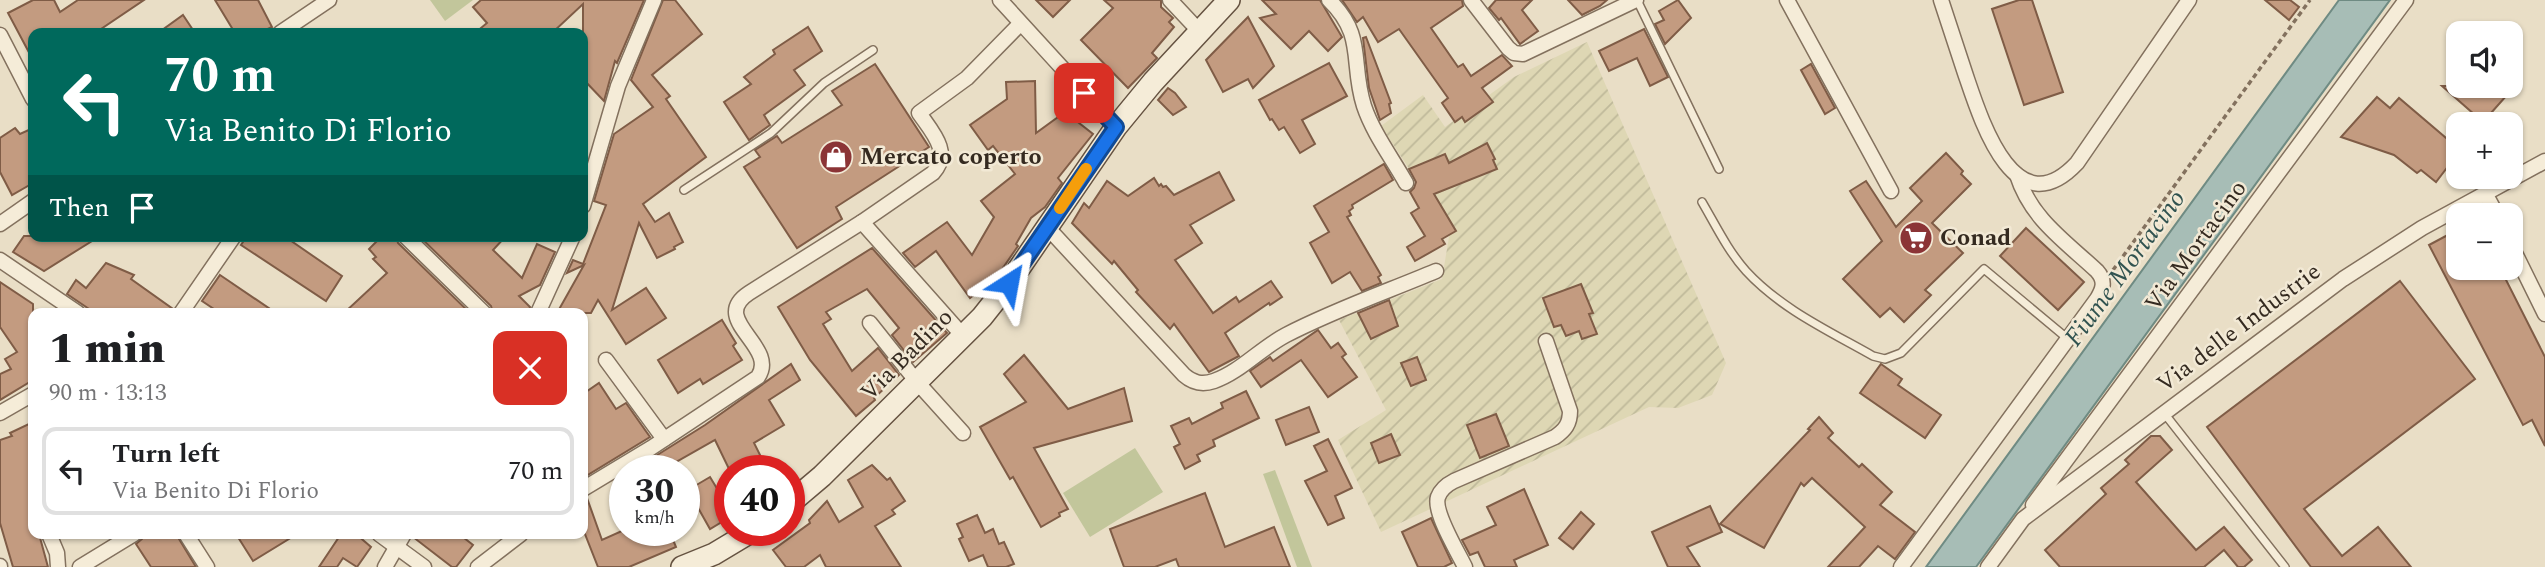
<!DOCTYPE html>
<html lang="en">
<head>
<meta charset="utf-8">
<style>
	:root { --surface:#fff; --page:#f2f2f2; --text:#202124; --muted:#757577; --line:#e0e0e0 }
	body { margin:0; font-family:Spectral,serif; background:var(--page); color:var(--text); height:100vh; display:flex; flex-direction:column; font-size:26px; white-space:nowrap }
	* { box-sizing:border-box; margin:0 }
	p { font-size:23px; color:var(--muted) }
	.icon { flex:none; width:38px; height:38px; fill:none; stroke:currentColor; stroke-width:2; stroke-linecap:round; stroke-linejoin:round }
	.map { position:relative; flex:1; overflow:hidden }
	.sheet { position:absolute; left:28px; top:308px; width:560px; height:231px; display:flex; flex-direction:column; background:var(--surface); border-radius:14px; box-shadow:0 2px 5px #0004 }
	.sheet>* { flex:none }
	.hud { position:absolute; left:28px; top:28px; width:560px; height:214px; border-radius:14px; box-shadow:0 2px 5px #0004; background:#00695c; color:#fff; overflow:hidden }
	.fabs { position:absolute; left:2446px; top:21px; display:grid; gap:14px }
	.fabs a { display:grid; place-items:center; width:77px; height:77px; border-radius:14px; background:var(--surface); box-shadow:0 2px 5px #0004; font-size:35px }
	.speed { position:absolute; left:609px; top:455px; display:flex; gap:14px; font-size:35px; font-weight:700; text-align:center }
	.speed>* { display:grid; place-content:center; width:91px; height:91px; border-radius:50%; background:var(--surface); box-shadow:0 2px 5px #0004; line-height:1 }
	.speed small { font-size:18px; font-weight:400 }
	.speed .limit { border:10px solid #d22; background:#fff; color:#111 }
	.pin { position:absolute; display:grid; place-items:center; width:60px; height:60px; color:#fff; margin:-30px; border-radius:14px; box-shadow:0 4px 10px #0006 }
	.me { position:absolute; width:77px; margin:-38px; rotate:34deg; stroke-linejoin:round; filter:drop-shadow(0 0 5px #0008) }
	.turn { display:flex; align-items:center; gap:24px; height:147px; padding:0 21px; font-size:32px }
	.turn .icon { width:91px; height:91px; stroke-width:2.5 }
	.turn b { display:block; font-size:49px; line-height:60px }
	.then { display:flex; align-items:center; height:66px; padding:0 21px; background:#0003; gap:14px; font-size:26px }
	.round { display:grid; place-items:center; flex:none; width:74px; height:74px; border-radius:14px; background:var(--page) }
	.overview { display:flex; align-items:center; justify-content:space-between; height:119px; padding:0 21px }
	h1 { font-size:42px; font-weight:800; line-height:52px }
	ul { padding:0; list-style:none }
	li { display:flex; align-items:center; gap:21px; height:88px; margin:0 14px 10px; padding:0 7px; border:4px solid var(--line); border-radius:14px }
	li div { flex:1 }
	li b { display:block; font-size:26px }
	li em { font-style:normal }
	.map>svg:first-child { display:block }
	.farmland { fill:url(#farmland-furrows) }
	.grass { fill:url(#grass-tufts) }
	.pitch { fill:#c2c69b }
	.water { fill:#a7bdb6; stroke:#6f8b83; stroke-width:2 }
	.building { fill:#c39b80; stroke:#7f5c46; stroke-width:2 }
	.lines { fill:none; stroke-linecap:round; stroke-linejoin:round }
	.lane-casing { stroke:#83715e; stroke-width:10 }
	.street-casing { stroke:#83715e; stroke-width:17 }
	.secondary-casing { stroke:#655241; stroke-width:24 }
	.path { stroke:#83715e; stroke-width:3.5; stroke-dasharray:5 3.5; stroke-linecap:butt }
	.lane { stroke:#f5ecd8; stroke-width:7 }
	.street { stroke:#f5ecd8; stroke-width:14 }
	.secondary { stroke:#f5ecd8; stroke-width:21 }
	.route-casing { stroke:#114b97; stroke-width:18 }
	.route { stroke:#1a73e8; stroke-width:12 }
	.slow { stroke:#f59e0b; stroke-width:12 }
	.labels { text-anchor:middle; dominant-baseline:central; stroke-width:5; stroke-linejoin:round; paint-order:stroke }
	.poi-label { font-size:24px; font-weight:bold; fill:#342a20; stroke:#f2e9d5; text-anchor:start }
	.street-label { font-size:24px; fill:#342a20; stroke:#f2e9d5 }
	.water-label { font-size:26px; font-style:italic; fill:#315350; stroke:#f2e9d5 }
</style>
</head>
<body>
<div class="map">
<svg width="2545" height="567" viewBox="0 0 2545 567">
	<defs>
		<pattern id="farmland-furrows" width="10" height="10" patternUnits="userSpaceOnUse" patternTransform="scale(1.75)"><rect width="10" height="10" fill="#ded7b4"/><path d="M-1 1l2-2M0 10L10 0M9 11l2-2" fill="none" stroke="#bfb99a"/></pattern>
		<pattern id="grass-tufts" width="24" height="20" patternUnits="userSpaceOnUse" patternTransform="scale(1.75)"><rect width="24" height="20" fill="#c2c69b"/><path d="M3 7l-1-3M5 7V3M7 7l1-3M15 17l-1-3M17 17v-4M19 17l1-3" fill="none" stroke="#a7aa85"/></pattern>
	</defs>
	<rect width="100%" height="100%" fill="#e9dec6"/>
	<path class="farmland" d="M1587 42 1726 363 1712 395 1678 408 1649 407 1381 532 1338 440 1386 410 1339 320 1442 279 1450 231 1381 126 1423 95 1445 127 1514 77Z"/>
	<path class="grass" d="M430 0H473L445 21Z"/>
	<g class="pitch">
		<path d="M1135 448 1163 492 1090 537 1063 493Z"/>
		<path d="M1275 470 1312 567H1297L1263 474Z"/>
	</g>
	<path class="water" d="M2339 0H2390L1976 567H1926Z"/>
	<g class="building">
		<path d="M33 0H54L60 12 78 0H144L95 33H33V60L8 13Z"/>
		<path d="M215 0H258L272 27 259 33H235Z"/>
		<path d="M481 0H644L617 63 615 61 604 101 583 79V4L552 33H475L487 23 473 7Z"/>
		<path d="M663 0H675L702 34 652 75 670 96 666 99 706 157 643 204 655 222 669 213 683 242 674 247 675 249 657 258 639 223 612 310 646 288 666 318 626 344 598 300 591 313H557L584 265 567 273 573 260 583 264 606 205 594 201 614 134 653 107 631 80Z"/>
		<path d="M1036 0H1070L1053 17Z"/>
		<path d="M1104 0H1161V7L1173 18 1169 22 1174 27 1152 53 1157 58 1128 88 1081 40 1113 8Z"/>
		<path d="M1262 0H1320L1342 37 1328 51 1309 31 1291 49 1260 18 1276 14Z"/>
		<path d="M1342 0H1462L1463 6 1431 28 1458 67 1463 64 1471 76 1502 55 1512 66 1482 88 1493 102 1465 122 1462 117 1455 122 1442 103 1448 98 1399 29 1378 42 1363 17 1357 22Z"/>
		<path d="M1496 0H1532L1522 10 1538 31 1520 44 1501 18 1499 20 1489 8Z"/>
		<path d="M1568 0H1607L1600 6 1582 15Z"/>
		<path d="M1678 0 1691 18 1665 44 1655 24 1664 20 1659 11Z"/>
		<path d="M2019 0H2032L2063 92 2024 105 1992 9Z"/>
		<path d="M2265 0H2290L2299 7 2289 20Z"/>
		<path d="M183 15 195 33H158Z"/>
		<path d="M1248 17 1274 66 1253 88 1248 79 1223 92 1206 60Z"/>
		<path d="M808 27 822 51 794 70 805 85 764 115 770 125 749 140 724 102 751 84 744 77 775 54 773 50Z"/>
		<path d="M1644 29 1668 77 1650 86 1637 58 1609 71 1599 51Z"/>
		<path d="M1366 37 1391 103 1389 104 1391 113 1380 120 1369 88 1363 38Z"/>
		<path d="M1329 63 1347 96 1302 120 1315 144 1300 153 1284 127 1279 130 1272 119 1270 120 1259 100Z"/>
		<path d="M875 64 929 147 836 207 842 219 797 248 744 167 760 157 755 150 777 136 782 143 842 105 832 91Z"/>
		<path d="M1811 64 1835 108 1825 114 1801 70Z"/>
		<path d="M1035 81 1036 133 1065 112 1093 134 1058 178 1062 183 1045 207 1031 218 1016 244 1018 246 998 275 970 298 936 251 915 267 903 253 947 222 972 255 994 217 981 201 1015 174 993 146 988 150 970 125 1007 99 1006 82Z"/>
		<path d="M2442 86H2515L2483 122Z"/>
		<path d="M1168 88 1175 93 1186 107 1173 115 1158 100Z"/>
		<path d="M2377 97 2390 108 2399 98 2459 149V152L2436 182 2421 170 2417 173 2394 155 2341 137Z"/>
		<path d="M15 128 20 134 33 128V183L12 195 0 172V138Z"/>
		<path d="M1487 143 1495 159 1493 160 1497 169 1434 194 1456 231 1442 239 1445 244 1415 261 1407 247 1425 236 1411 213 1419 208 1410 192 1414 188 1416 182 1409 169 1445 154 1449 163Z"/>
		<path d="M1946 153 1963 171 1961 174 1971 184 1932 223 1963 253 1925 290 1931 295 1904 322 1890 308 1880 317 1843 279 1882 241 1850 191 1866 181 1896 227 1922 201 1910 188Z"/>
		<path d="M1384 164 1393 180 1352 205 1353 208 1349 211 1351 215 1347 217 1381 275 1378 277 1381 283 1362 291 1350 272 1332 283 1310 243 1329 232 1314 206Z"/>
		<path d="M1219 172 1234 200 1190 225 1202 243 1175 260 1213 313 1236 297 1239 302 1271 281 1282 297 1270 305 1269 303 1225 333 1239 356 1209 372 1174 324 1170 329 1136 292 1138 290 1114 261 1112 264 1072 223 1084 203 1089 208 1107 181 1128 196 1154 178 1159 186 1161 184 1163 187 1166 186 1174 195Z"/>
		<path d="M2026 228 2084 282 2058 310 2000 256Z"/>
		<path d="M2459 229V268H2500L2545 357V446L2532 420 2523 425 2429 245Z"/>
		<path d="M24 236H100L44 271 13 252Z"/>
		<path d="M247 236H284L342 276 326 301 241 245Z"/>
		<path d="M382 236H396L398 243 470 313H344L387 273 373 259 376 257 369 249Z"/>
		<path d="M419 236H506L493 250 522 278 537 244 555 252 540 285 519 296 530 307 528 313H493L491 306Z"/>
		<path d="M872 248 947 333 913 362 892 335 899 328 867 289 826 312 831 319 823 324 852 371 878 348 899 375 874 398 875 400 856 416 810 360 778 307Z"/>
		<path d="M106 263 134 275 131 279 173 309 172 313H95L67 294 76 280 86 288Z"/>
		<path d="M220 275 276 313H220L202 301Z"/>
		<path d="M2400 281 2475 379 2304 509 2342 556 2378 527 2411 567H2311L2207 427Z"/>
		<path d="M0 282 33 304V380L0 400V374L11 369 5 359 17 352 0 327Z"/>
		<path d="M1581 284 1593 313 1589 314 1597 334 1582 339 1579 331 1566 336 1561 325 1554 327 1543 298Z"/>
		<path d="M1389 300 1398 326 1371 339 1358 313Z"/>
		<path d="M722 320 736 343 733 346 742 360 703 384 700 379 678 393 658 360Z"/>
		<path d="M1318 330 1331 348 1338 343 1346 354 1342 357 1357 377 1328 397 1301 360 1261 387 1250 371 1270 357 1273 361Z"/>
		<path d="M1024 355 1068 409 1124 388 1132 421 1034 448 1068 509 1059 513 1060 516 1041 527 1013 477 1010 479 980 427 1026 402 1004 374Z"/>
		<path d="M1417 357 1426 380 1411 386 1401 363Z"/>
		<path d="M791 364 800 380 769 400 784 425 754 443 768 471H730L715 440 671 465 674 471H647L643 464 705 425Z"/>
		<path d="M1881 364 1902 379 1898 385 1941 415 1925 438 1860 393Z"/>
		<path d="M599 383 616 409 626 403 650 437 586 476 583 470V394Z"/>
		<path d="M1246 391 1259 418 1213 440 1215 446 1197 455 1200 461 1185 469 1174 447 1180 444 1171 426 1189 418 1192 424 1223 408 1221 403Z"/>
		<path d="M1309 407 1319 432 1286 445 1276 420Z"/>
		<path d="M1496 414 1509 446 1480 458 1467 425Z"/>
		<path d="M1819 417 1833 433 1828 438 1859 467 1862 464 1892 492 1880 505 1915 532 1895 559 1878 546 1859 567H1828L1865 527 1812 478 1804 486 1801 483 1764 548 1720 524 1810 430 1808 429Z"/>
		<path d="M33 422V534H39L48 567H13L0 523V440L12 436 10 433Z"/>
		<path d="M1391 434 1400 455 1379 463 1371 443Z"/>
		<path d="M2151 436H2160L2172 450 2136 482 2196 550 2224 527 2252 560 2244 567H2238L2224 550 2204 567H2060L2045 550 2106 494 2101 488 2129 464 2125 460Z"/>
		<path d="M1328 439 1352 488 1335 496 1344 518 1328 525 1305 481 1327 471 1314 446Z"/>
		<path d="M872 465 887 480 890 478 905 501 892 510 895 514 875 526 901 567H826L820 555 804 567H786L773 550 810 523 809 520 827 501 839 522 863 507 848 480Z"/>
		<path d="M710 477 730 510V517L710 529 688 490Z"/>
		<path d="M1524 489 1548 545 1514 560 1517 567H1485L1478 552 1470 555 1462 540 1496 525 1487 507Z"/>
		<path d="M1205 493 1225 547 1274 527 1290 567H1179L1176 559 1155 567H1124L1110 529Z"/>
		<path d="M587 498 602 540 624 530H669L676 547 629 567H598L583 529V499Z"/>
		<path d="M1710 506 1722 532 1687 547 1700 567H1668L1652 532Z"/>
		<path d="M1581 512 1594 524 1573 549 1559 538Z"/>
		<path d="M977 515 985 533 993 529 999 544 1004 542 1014 564 1006 567H988L983 555 969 561 959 539 963 537 957 524Z"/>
		<path d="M1431 518 1452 563 1444 567H1418L1402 532Z"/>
		<path d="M144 534H176L196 567H151L136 544 142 539Z"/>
		<path d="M236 534H297L253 561Z"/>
		<path d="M341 534H356L371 547 357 567 343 558 337 567H319Z"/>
		<path d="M414 534H459L473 545 456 567H452L413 537Z"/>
	</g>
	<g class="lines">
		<defs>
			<g id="lane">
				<path d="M1637 0 1719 169"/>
				<path d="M684 190 771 133 824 83 873 50"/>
				<path d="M1702 202C1716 226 1728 251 1746 271 1781 309 1829 331 1873 356L1885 359 1901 353 1984 269 2068 339"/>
				<path d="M2164 413 2285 567"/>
			</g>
			<g id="street">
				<path d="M1000 0 1116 127"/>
				<path d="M1170 0 1200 32"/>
				<path d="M1329 0C1366 36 1350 62 1364 106 1373 133 1392 158 1406 183"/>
				<path d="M1471 0 1508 48 1514 53 1523 54 1636 0"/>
				<path d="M1787 0 1891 191"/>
				<path d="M1941 0C1949 24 1957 48 1965 73 1980 117 2014 230 2077 163L2189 0"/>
				<path d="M280 33 329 0"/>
				<path d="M0 35 33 99"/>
				<path d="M2485 193 2497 215"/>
				<path d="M583 206 618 86 654 0"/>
				<path d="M862 222 964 337"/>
				<path d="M0 224 33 201"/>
				<path d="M1047 227 1184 375C1193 383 1202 385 1214 381 1240 372 1261 348 1286 335 1334 310 1386 292 1436 271"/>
				<path d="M405 236 484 313"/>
				<path d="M2511 245 2545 314"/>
				<path d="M0 260 78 313"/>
				<path d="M181 313 234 236"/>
				<path d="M538 313 573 236"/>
				<path d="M870 323 917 382 963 433"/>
				<path d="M606 360 664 439"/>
				<path d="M0 413 33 394"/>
				<path d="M583 489 651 448 758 377C779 346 708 320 749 293L862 222 933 173C952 152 932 132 919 113L967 78 1020 24"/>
				<path d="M2033 505 2406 0"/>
				<path d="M49 534 57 553 58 567"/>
				<path d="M186 534 207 567"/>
				<path d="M379 534 424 567"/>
				<path d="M0 566V567"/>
				<path d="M80 567 134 534"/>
				<path d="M385 567 404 534"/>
				<path d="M478 567 521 534"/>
				<path d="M1465 567C1458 552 1433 512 1438 497 1441 489 1448 484 1454 481L1555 437C1565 430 1570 424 1570 411L1546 341"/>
				<path d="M1901 567 2097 299C2103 289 2106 281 2097 271 2065 241 2031 219 2017 175"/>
				<path d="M1988 567 2023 519 2343 279 2422 228 2545 161"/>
			</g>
			<g id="secondary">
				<path d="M789 504 822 476 982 317 1009 283 1116 127 1153 82 1229 0"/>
				<path d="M682 567 714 554 754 530"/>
			</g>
		</defs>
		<use href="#lane" class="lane-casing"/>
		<use href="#street" class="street-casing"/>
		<use href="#secondary" class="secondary-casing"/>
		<path class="path" d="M2113 270 2310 0"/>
		<use href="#lane" class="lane"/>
		<use href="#street" class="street"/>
		<use href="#secondary" class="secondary"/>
	</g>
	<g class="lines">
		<defs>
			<path id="route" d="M1009 283 1116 127 1084 93"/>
		</defs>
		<use href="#route" class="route-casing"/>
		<use href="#route" class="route"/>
		<path class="slow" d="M1060 208 1086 169"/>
	</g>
	<defs>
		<symbol id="shop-disc" viewBox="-11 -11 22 22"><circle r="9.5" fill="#8b3436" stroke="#f2e9d5"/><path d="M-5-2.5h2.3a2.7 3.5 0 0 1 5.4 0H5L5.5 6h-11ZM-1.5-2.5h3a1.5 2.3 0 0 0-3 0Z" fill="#fff"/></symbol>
		<symbol id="supermarket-disc" viewBox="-11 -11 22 22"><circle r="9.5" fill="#8b3436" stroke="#f2e9d5"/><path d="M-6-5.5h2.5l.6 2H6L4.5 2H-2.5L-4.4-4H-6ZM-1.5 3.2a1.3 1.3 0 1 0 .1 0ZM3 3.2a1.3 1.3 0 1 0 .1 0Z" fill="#fff"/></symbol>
	</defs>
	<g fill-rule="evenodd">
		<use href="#shop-disc" x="817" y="138" width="38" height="38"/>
		<use href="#supermarket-disc" x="1897" y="219" width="38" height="38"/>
	</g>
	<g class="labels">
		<g class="poi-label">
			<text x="860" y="157">Mercato coperto</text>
			<text x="1940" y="238">Conad</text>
		</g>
		<g class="street-label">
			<text transform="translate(2196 246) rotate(-54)">Via Mortacino</text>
			<text transform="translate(2239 328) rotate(-37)">Via delle Industrie</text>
			<text transform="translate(907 355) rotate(-45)">Via Badino</text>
		</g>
		<g class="water-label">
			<text transform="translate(2125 268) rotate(-54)">Fiume Mortacino</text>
		</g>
	</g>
</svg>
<div class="fabs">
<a><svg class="icon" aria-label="sound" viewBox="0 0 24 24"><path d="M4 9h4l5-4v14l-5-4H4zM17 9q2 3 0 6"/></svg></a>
<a>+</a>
<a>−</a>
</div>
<div class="speed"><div>30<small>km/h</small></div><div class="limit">40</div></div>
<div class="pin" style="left:1084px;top:93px;background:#d93025"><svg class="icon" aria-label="arrive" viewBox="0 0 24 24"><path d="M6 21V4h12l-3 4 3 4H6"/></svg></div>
<svg class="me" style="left:1009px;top:283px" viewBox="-20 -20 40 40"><path d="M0-17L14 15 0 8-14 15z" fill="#1a73e8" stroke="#fff" stroke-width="4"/></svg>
<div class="hud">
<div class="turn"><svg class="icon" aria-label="left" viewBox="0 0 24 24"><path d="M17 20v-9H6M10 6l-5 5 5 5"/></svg><div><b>70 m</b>Via Benito Di Florio</div></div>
<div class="then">Then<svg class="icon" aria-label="arrive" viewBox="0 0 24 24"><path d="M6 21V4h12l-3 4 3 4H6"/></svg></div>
</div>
<section class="sheet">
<div class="overview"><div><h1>1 min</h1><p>90 m · 13:13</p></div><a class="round" style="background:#d93025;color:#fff"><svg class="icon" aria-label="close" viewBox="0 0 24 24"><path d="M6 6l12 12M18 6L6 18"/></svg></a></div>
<ul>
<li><svg class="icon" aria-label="left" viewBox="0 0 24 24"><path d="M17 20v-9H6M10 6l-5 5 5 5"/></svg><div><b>Turn left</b><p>Via Benito Di Florio</p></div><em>70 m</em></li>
</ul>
</section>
</div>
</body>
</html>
